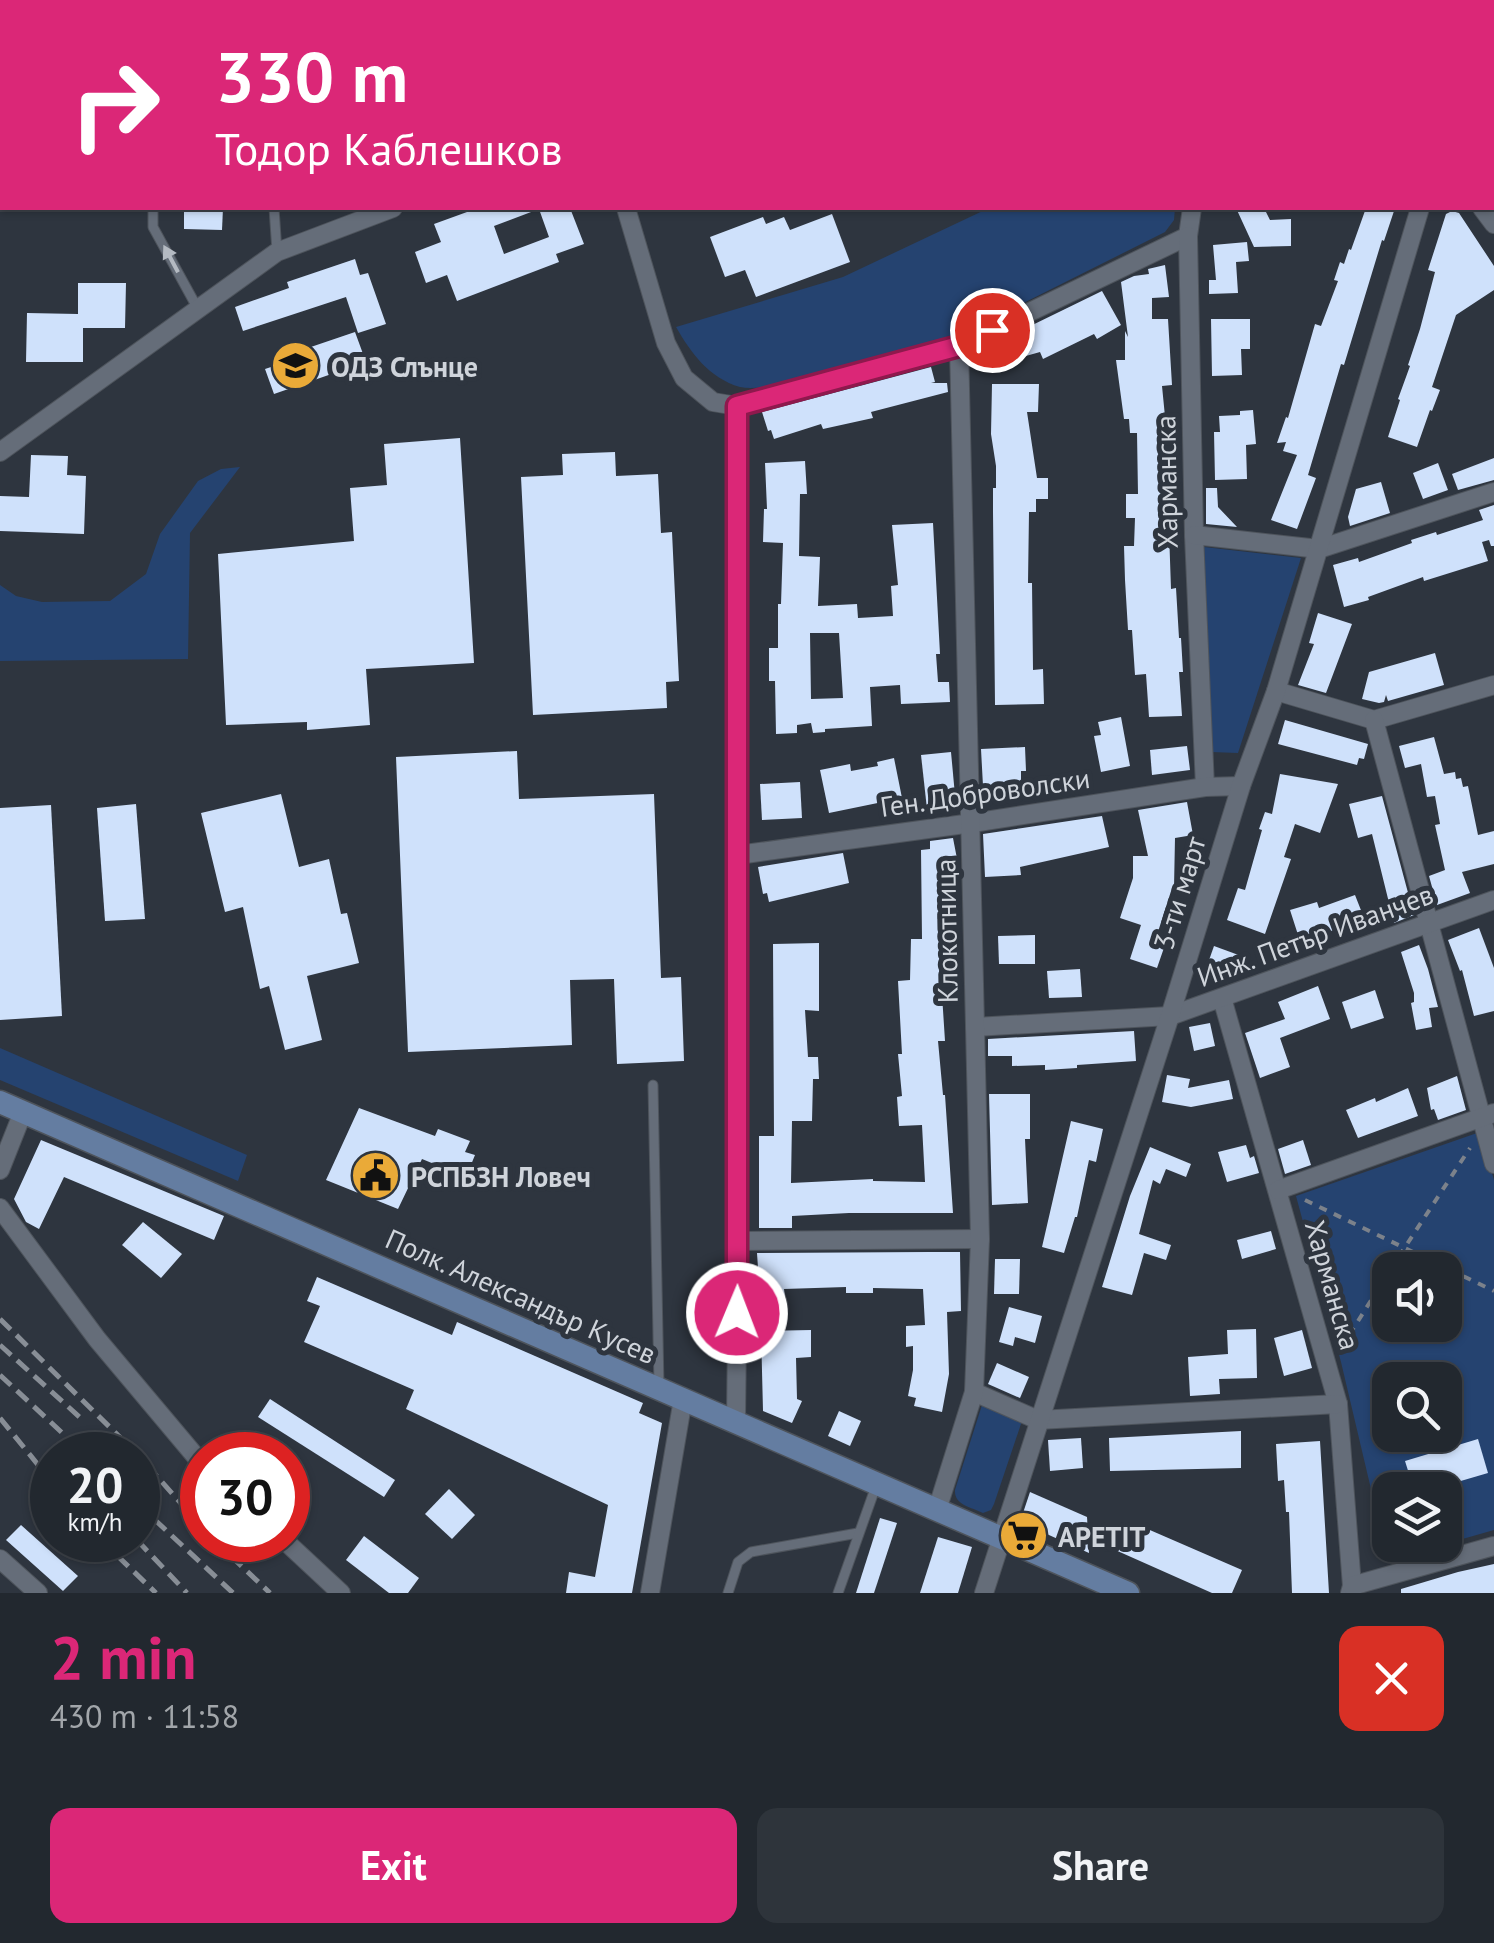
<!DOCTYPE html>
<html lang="en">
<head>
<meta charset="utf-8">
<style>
	:root { --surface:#22282f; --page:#2e343b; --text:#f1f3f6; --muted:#a2a6aa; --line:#3f444b; --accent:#db2777 }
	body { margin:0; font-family:"PT Sans",sans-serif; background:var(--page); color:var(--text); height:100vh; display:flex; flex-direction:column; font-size:38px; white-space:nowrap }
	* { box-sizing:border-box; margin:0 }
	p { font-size:32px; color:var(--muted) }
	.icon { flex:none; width:55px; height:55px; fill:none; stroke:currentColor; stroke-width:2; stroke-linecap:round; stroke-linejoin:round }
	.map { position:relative; height:1593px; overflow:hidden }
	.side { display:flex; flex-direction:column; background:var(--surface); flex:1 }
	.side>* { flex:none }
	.banner { position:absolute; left:0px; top:0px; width:1495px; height:210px; box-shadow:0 2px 8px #0004,0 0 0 2px var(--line); background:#db2777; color:#fff; overflow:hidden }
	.tools { position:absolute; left:1372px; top:1252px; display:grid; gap:20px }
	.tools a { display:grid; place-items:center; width:90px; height:90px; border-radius:20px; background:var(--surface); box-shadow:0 2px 8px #0004,0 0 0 2px var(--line); font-size:50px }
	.speed { position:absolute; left:30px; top:1432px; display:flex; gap:20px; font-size:50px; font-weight:700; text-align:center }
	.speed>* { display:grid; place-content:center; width:130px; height:130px; border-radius:50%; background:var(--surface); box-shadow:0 2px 8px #0004,0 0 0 2px var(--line); line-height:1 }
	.speed small { font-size:25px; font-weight:400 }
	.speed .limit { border:15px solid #d22; background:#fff; color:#111 }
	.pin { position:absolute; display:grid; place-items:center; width:85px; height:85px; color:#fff; margin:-42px; border:5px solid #fff; border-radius:50%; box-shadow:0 2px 10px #0007 }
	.me { position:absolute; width:110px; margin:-55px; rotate:1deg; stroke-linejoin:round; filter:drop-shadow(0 0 8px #0008) }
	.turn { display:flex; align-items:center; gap:35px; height:210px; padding:0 50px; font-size:45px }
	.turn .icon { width:130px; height:130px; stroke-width:2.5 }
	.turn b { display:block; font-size:70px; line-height:85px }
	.round { display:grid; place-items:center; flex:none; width:105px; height:105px; border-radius:20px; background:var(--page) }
	.summary { display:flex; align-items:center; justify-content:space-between; height:170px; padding:0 50px }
	h1 { font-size:60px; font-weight:700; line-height:75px; color:var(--accent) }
	.primary-button { display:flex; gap:20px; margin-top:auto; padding:20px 50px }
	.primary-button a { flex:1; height:115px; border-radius:20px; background:var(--accent); color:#fff; font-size:40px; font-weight:700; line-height:115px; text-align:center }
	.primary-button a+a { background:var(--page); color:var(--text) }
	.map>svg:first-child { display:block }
	.green { fill:#254370; fill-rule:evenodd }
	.building { fill:#cfe1fb; fill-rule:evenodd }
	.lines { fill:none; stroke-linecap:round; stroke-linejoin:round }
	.lane-casing { stroke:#4e545c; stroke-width:11 }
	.street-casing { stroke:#4e545c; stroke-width:20 }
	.secondary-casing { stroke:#4e545c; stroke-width:25 }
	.path { stroke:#7c828b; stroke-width:4; stroke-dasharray:8 8; stroke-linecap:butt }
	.lane { stroke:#656d79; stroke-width:9 }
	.street { stroke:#656d79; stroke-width:18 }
	.secondary { stroke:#647da1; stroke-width:22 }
	.rail { stroke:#888e96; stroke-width:5; stroke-dasharray:15 8; stroke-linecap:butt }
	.oneway { fill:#b4bac2 }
	.route-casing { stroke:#8e194d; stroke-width:25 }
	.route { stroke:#db2777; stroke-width:18 }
	.labels { text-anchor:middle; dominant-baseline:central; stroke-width:10; stroke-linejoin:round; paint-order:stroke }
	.poi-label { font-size:28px; font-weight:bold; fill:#cfd4db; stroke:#2e353f; text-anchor:start }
	.street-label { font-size:28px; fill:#cfd4db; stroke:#2e353f }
</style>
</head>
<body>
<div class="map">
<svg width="1494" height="1593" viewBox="0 0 1494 1593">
	<rect width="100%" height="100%" fill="#2e353f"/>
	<g class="green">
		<path d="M989 208H1175L1174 220 1165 232 956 337 773 387C762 387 750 389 740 387 709 378 691 353 676 327L843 277Z"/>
		<path d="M240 467 190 533 188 659 0 661V585L16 596 42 602 110 601 146 574 160 534 198 481 221 469Z"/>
		<path d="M1204 547 1301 558 1238 753 1211 752Z"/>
		<path d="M0 1048 247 1155 238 1181 0 1080Z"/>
		<path d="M1480 1132 1494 1180V1530L1445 1544V1490H1390V1545H1442L1388 1561 1341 1362 1296 1196ZM1390 1270H1445V1325H1390ZM1390 1380H1445V1435H1390Z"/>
		<path d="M982 1405 1022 1421 994 1504 991 1510 983 1513C971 1507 954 1505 955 1490Z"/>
	</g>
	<g class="building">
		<path d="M184 208H223L222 230 184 229Z"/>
		<path d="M478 208H570L584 244 556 254 559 262 457 301 447 275 426 283 415 252 441 242 434 224ZM539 209 549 237 504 254 494 226Z"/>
		<path d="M1236 208H1264L1270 220 1291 219V246L1254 247Z"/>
		<path d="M1366 208H1383L1394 211 1384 241 1382 240 1344 365 1341 364 1308 475 1316 478 1297 529 1271 520 1297 455 1283 451 1286 442 1277 443 1286 417 1288 418 1315 324 1321 326 1338 281 1334 280 1340 262 1344 264 1349 249 1351 250Z"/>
		<path d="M1452 211 1459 213 1494 266V290L1456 315 1432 387 1440 390 1432 411 1430 410 1417 447 1388 437 1400 400 1398 399 1410 366 1408 365 1420 329 1435 272 1428 270 1446 214Z"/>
		<path d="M832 214 850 262 756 297 745 270 725 277 710 237 763 217 766 224 784 217 790 230Z"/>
		<path d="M1247 242 1249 261 1236 262 1238 293 1209 294V280H1216L1213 245Z"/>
		<path d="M355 259 360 275 368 273 386 324 358 333 346 297 243 331 235 307 289 288 287 282Z"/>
		<path d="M1165 265 1169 297 1152 298V319H1168L1172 385 1162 386 1168 447H1170L1172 495V531H1169L1171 589 1176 588 1179 638H1181L1183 672H1179L1182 716 1149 717 1146 674 1135 675 1132 630H1128L1125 580 1124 546H1134L1135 518H1126V494H1138L1137 433H1130L1129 419H1124L1116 360H1125V331L1128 337 1121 282 1134 276 1149 274 1148 269Z"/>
		<path d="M78 283H126L125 328H83V362H26L27 313 78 314Z"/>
		<path d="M1102 291 1121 325 1097 339 1094 334 1043 359 1040 352 990 366 985 348Z"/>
		<path d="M1211 319H1250V349H1241L1242 375 1212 376Z"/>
		<path d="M355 332 366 362 274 394 265 369 304 356 302 350Z"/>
		<path d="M931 367 935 382 931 383H947L948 392 871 412 873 418 823 429 821 424 774 439 771 430 768 431 762 412Z"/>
		<path d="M992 384H1039L1038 412H1027L1037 478H1048V499H1036V512H1029L1028 583H1032L1033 670 1043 669 1044 704 995 705 993 512V488H996V466L991 434Z"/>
		<path d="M1253 410 1256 444 1246 445 1247 479 1215 480 1214 432H1220L1219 416 1240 415V411Z"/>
		<path d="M460 438 474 663 366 669 370 725 307 730V722L226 725 218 554 354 541 350 488 387 485 384 444Z"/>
		<path d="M615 452 616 476 658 474 661 533 672 532 679 681 666 682 667 708 533 715 521 477 563 475 562 454Z"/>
		<path d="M31 455 68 456 67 475 86 476 84 534 0 531V496L29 497Z"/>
		<path d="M1494 458V480L1458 490 1452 474Z"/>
		<path d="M805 461 807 494H800L799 556 820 557 818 606 857 604 858 618 893 616 891 586 898 585 892 525 933 523 940 654H936L938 682H949L950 702 901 704 900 685 870 687 872 726 825 729V732L813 733 811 723 797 725V733L776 734 775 681H769V648H778V604H781L783 543 763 542 764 509H767L765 463ZM810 633H839L843 698 811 699Z"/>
		<path d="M1438 463 1448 490 1423 499 1413 473Z"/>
		<path d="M1381 482 1390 513 1350 526 1348 517 1356 489Z"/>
		<path d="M1206 488H1217L1218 507 1237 527 1206 524Z"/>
		<path d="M1494 505V546H1491L1489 540 1482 542 1488 561 1424 581 1423 577 1368 597 1369 600 1344 607 1333 565 1358 558 1359 562 1412 543 1411 540 1436 532 1437 535 1483 520 1479 510Z"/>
		<path d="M1318 613 1352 624 1326 693 1298 685 1314 644 1309 643Z"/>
		<path d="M1435 653 1444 685 1388 701 1386 695 1384 702 1379 703 1362 699 1369 672Z"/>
		<path d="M1121 717 1130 766 1101 772 1094 736 1101 735 1098 722Z"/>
		<path d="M1285 720 1368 744 1364 759 1359 758 1357 765 1278 744Z"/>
		<path d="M1434 737 1444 774 1455 772 1456 779 1461 778 1463 787 1468 786 1478 835 1494 831V864L1462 872 1470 893 1437 905 1429 876 1445 870 1435 825 1440 824 1435 796 1427 797 1421 764 1405 768 1399 746Z"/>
		<path d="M1187 746 1190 770 1152 775 1150 750Z"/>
		<path d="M1025 747 1026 771H1021V784L983 786 981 749Z"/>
		<path d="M517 751 519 799 654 794 661 978 681 977 684 1061 617 1064 614 979 570 980 572 1045 408 1052 396 757Z"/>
		<path d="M951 752 956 806 927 809 921 755Z"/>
		<path d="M894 758 902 798 829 813 820 770 850 764 851 771 878 766 877 762Z"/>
		<path d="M1280 774 1338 784 1320 833 1295 824 1284 857 1291 859 1265 934 1227 920 1238 888 1245 890 1262 830 1259 829 1265 812 1272 814Z"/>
		<path d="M800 782 802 818 762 820 760 784Z"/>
		<path d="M281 794 299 867 329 859 341 914 347 913 359 963 307 976 322 1040 285 1050 269 986 260 989 243 907 225 912 201 813Z"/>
		<path d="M1382 796 1414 915 1394 923 1372 834 1358 838 1349 804Z"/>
		<path d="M1187 802 1193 835 1175 838 1174 888H1172L1156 938 1166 942 1157 968 1130 959 1141 925 1120 918 1133 878V856H1148L1138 810Z"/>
		<path d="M136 804 145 919 105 921 97 808Z"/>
		<path d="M51 805 62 1016 0 1020V808Z"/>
		<path d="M1102 816 1109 847 1020 867 1021 875 985 877 983 834Z"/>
		<path d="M953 838 958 864 954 865 955 921H940L939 979H941L945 1041H938L943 1095H945L953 1213H849L792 1216V1228H759V1136H774L773 944 819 943V1011L805 1010 808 1057H818L819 1079H813L812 1121H792L791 1183 873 1179V1181L925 1182 922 1125 899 1126 897 1097 902 1096 898 1054H902L898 981 910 980 911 939H922L921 850 930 849V841Z"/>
		<path d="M843 853 849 883 769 902 767 893 763 894 758 867Z"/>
		<path d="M1355 895 1366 923 1341 932 1340 928 1300 941 1290 910 1317 902 1319 908Z"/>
		<path d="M1479 928 1494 968V1011L1474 1016 1462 970 1460 971 1448 940Z"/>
		<path d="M1035 935V964H999L998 936Z"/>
		<path d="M1419 945 1428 969 1438 1007 1429 1008 1432 1027 1416 1030 1411 1003 1414 1002V993L1401 952Z"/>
		<path d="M1214 946 1244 957 1235 979 1217 986 1202 980Z"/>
		<path d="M1080 969 1082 997 1049 998 1047 971Z"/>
		<path d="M1318 986 1330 1019 1280 1038 1290 1067 1260 1078 1245 1033 1285 1019 1278 1002Z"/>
		<path d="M1375 990 1384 1018 1351 1029 1342 1002Z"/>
		<path d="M1210 1023 1215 1046 1194 1051 1189 1027Z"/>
		<path d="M1134 1031 1136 1061 1077 1065V1068L1045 1070V1065L1012 1066V1056H988V1039Z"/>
		<path d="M1167 1075 1190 1079 1188 1088 1229 1080 1233 1099 1191 1107 1162 1102Z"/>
		<path d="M1457 1076 1466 1110 1438 1120 1434 1109 1431 1110 1427 1088Z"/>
		<path d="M1408 1088 1418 1116 1358 1138 1346 1110 1375 1098 1376 1102Z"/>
		<path d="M989 1094H1030V1139H1025L1028 1203 992 1205Z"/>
		<path d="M359 1108 435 1136 438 1129 470 1141 465 1152 475 1155 466 1177 422 1159 398 1209 326 1180Z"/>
		<path d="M1071 1121 1103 1129 1096 1162 1089 1160 1077 1217H1075L1064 1253 1042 1247Z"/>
		<path d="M41 1140 224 1216 214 1240 64 1177 39 1229 26 1222 14 1199Z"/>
		<path d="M1303 1140 1311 1165 1285 1174 1278 1149Z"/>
		<path d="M1246 1145 1250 1158 1254 1156 1259 1173 1227 1182 1218 1152Z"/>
		<path d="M1150 1147 1191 1164 1186 1177 1166 1169 1160 1184 1153 1180 1139 1234 1171 1245 1166 1260 1144 1253 1132 1295 1102 1287 1130 1196Z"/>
		<path d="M143 1222 182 1254 161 1278 122 1245Z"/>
		<path d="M1271 1231 1276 1249 1242 1259 1237 1240Z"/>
		<path d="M928 1252H960L961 1311 947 1312 949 1374 942 1412 914 1406 916 1398 908 1396 913 1370V1346L906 1347V1326L925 1325 923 1289 873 1288V1293H846V1287L784 1289 785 1297 760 1298 757 1253Z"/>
		<path d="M995 1259H1020L1019 1294H994Z"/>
		<path d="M317 1277 452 1335 457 1322 643 1403 639 1413 662 1423 632 1593H566L569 1572 595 1577 608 1505 406 1409 414 1390 304 1342 320 1306 307 1301Z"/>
		<path d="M1009 1307 1042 1316 1035 1343 1015 1337 1013 1346 999 1342Z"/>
		<path d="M1256 1329 1257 1378 1219 1379 1220 1394 1190 1396 1188 1357 1228 1354 1227 1330Z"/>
		<path d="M811 1330V1357L796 1358 797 1399 802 1401 792 1423 763 1411 761 1331Z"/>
		<path d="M1302 1330 1312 1368 1284 1376 1274 1338Z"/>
		<path d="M997 1363 1029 1377 1020 1398 988 1384Z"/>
		<path d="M270 1399 395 1480 384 1497 258 1417Z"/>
		<path d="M839 1411 861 1421 850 1446 828 1436Z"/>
		<path d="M1241 1431V1468L1110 1471 1109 1438Z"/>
		<path d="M1081 1438 1083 1468 1050 1471 1048 1440Z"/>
		<path d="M1478 1439 1488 1473 1430 1490H1414L1405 1461Z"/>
		<path d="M1320 1441 1329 1593H1292L1289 1512H1286L1284 1480 1278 1481 1276 1444Z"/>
		<path d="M449 1489 475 1515 452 1539 425 1514Z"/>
		<path d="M1030 1492 1087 1517 1089 1553 1020 1522Z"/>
		<path d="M880 1518 897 1523 874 1593H856Z"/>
		<path d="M1136 1524 1242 1570 1232 1593H1212L1113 1549 1112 1528 1131 1537Z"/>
		<path d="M21 1525 78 1576 63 1591 6 1540Z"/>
		<path d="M364 1536 419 1578 408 1593H389L346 1560Z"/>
		<path d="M938 1537 972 1547 958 1593H920Z"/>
		<path d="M1494 1564V1593H1401V1589L1458 1572Z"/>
	</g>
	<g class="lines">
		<defs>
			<g id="lane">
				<path d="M870 0 875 2"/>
				<path d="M170 2 173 0"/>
				<path d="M373 2 376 0"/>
				<path d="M468 2V0"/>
				<path d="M570 2V0"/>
				<path d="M0 150 2 148"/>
				<path d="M153 208V227L198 309"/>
				<path d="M274 208 277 252"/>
				<path d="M653 1085 659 1386"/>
				<path d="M728 1593 738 1562 751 1552 858 1533"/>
				<path d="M838 1593 876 1486"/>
			</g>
			<g id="street">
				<path d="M1374 0 1376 2"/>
				<path d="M944 2 960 0"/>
				<path d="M1492 38 1494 36"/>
				<path d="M626 208 666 343 684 378 713 402 737 406 959 346 1188 236 1192 208"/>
				<path d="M1482 208 1494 224"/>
				<path d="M1188 236 1194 535 1205 787"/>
				<path d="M0 452 277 252 393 208"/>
				<path d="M1194 535 1319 549 1494 492"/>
				<path d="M1276 691 1374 720 1494 685"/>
				<path d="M1374 720 1494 1164"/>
				<path d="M738 855 972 823 1205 787 1241 786"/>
				<path d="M1222 998 1338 1404 1352 1586 1350 1593"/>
				<path d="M975 1027 1170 1016 1494 900"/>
				<path d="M0 1170 23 1112"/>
				<path d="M1278 1190 1494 1113"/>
				<path d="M0 1208 97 1339 202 1464"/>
				<path d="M738 1241 980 1239"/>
				<path d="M974 1392 1038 1420 1338 1404"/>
				<path d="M736 1422 738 1241 737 406"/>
				<path d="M937 1510 974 1392 980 1239 959 346"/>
				<path d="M284 1540 341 1593"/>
				<path d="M0 1559 38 1593"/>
				<path d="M1352 1586 1494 1546"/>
				<path d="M650 1593 683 1399"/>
				<path d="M984 1593 1170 1016 1241 786 1276 691 1420 208"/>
			</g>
			<path id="secondary" d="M0 1102 1128 1593"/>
		</defs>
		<use href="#lane" class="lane-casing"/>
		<use href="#street" class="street-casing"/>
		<use href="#secondary" class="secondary-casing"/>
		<g class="path">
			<path d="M1305 1200 1494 1291"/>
			<path d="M1390 1270 1470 1148"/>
			<path d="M1341 1348 1389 1272"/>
		</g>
		<use href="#lane" class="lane"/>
		<use href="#street" class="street"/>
		<use href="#secondary" class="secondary"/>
		<g class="rail">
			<path d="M0 1319 138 1455 202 1527"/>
			<path d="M0 1345 85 1422"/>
			<path d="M0 1375 86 1455"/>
			<path d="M0 1418 52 1482"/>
			<path d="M138 1504 233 1593"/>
			<path d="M101 1540 156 1593"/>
			<path d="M137 1540 187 1593"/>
			<path d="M214 1540 270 1593"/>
		</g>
	</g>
	<defs><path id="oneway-solid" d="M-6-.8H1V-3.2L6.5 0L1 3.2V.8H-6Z" transform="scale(2.5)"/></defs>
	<use class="oneway" href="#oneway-solid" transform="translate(171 259) rotate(-118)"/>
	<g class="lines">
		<defs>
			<path id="route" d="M737 1313V406L959 346 992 330"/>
		</defs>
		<use href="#route" class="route-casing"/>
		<use href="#route" class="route"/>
	</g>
	<defs>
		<symbol id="school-disc" viewBox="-11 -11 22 22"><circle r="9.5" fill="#eaaa38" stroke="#2e353f"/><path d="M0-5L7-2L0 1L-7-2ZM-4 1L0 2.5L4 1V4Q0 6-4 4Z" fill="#111"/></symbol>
		<symbol id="civic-disc" viewBox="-11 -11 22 22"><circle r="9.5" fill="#eaaa38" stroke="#2e353f"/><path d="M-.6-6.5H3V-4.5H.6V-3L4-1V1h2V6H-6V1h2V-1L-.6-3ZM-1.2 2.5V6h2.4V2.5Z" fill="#111"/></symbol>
		<symbol id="supermarket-disc" viewBox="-11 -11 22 22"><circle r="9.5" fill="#eaaa38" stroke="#2e353f"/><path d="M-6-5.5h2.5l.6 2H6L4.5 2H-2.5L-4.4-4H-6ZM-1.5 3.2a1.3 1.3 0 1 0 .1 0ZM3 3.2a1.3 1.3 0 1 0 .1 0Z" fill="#111"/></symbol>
	</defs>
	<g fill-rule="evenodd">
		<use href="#school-disc" x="268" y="338" width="55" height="55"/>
		<use href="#civic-disc" x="348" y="1148" width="55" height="55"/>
		<use href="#supermarket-disc" x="996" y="1508" width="55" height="55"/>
	</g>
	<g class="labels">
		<g class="poi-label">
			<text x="331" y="366">ОДЗ Слънце</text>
			<text x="411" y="1176">РСПБЗН Ловеч</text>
			<text x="1058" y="1536">APETIT</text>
		</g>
		<g class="street-label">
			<text transform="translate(1166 482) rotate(-91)">Харманска</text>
			<text transform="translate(985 792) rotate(-8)">Ген. Доброволски</text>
			<text transform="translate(1179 893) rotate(-73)">3-ти март</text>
			<text transform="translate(946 931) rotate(-91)">Клокотница</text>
			<text transform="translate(1315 935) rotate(-20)">Инж. Петър Иванчев</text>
			<text transform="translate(1333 1285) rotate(74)">Харманска</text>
			<text transform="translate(521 1296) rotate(24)">Полк. Александър Кусев</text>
		</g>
	</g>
</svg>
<div class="tools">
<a><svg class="icon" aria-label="sound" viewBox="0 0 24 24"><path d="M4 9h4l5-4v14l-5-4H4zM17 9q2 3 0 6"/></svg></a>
<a><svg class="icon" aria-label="search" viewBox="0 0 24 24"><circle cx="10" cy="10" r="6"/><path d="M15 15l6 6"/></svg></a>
<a><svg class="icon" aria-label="layers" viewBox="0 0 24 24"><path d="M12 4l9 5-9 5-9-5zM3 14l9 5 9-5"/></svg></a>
</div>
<div class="speed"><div>20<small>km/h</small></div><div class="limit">30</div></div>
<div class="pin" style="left:992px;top:330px;background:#d93025"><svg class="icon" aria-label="arrive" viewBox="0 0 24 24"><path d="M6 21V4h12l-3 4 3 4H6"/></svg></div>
<svg class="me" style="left:737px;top:1313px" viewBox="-20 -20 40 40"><circle r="17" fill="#db2777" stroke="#fff" stroke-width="3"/><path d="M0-11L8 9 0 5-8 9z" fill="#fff"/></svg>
<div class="banner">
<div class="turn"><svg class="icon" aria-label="right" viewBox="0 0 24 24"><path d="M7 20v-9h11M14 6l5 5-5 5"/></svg><div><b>330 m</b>Тодор Каблешков</div></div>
</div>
</div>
<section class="side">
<div class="summary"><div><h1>2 min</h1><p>430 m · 11:58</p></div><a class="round" style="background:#d93025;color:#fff"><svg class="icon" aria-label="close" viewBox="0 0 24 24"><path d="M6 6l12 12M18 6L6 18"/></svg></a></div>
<div class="primary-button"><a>Exit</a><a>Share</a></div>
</section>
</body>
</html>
